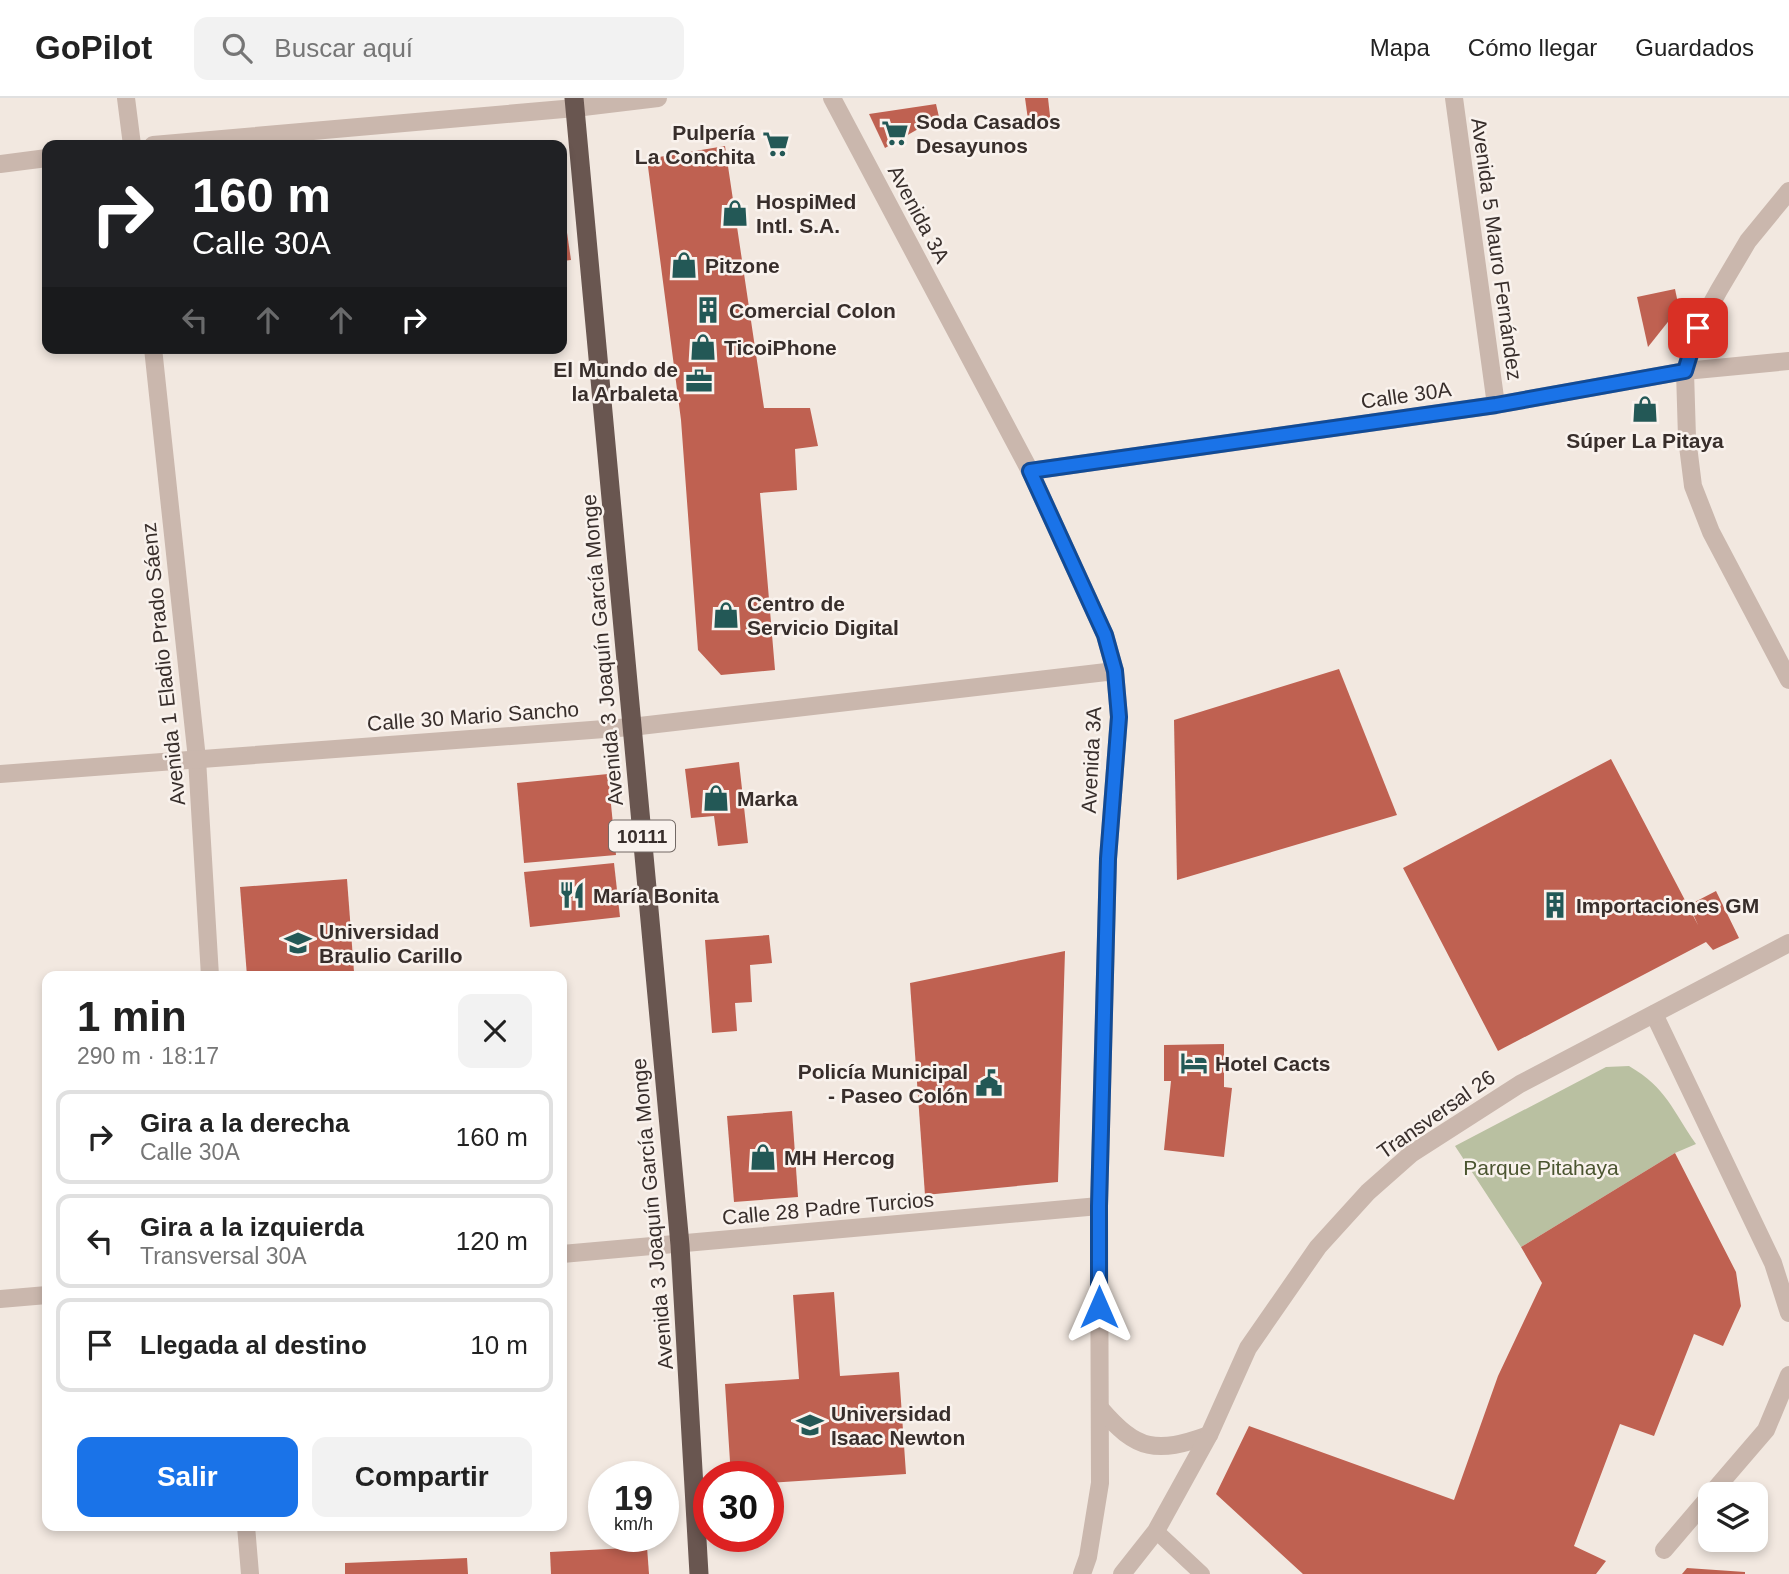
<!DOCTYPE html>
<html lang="es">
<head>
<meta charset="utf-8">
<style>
	:root { --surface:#fff; --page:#f2f2f2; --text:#222; --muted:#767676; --line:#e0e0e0; --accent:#1a73e8 }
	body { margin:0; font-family:Arial,sans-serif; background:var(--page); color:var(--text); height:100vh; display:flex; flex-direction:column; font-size:26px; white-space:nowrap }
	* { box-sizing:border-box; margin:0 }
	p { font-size:23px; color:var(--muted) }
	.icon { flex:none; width:38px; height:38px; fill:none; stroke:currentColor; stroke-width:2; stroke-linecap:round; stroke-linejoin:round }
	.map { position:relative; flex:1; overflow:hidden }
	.drawer { position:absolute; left:42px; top:873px; width:525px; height:560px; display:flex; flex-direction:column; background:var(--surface); border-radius:14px; box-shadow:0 4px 10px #0003 }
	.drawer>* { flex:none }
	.hud { position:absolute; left:42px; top:42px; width:525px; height:214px; border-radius:14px; box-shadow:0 4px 10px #0003; background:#202124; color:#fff; overflow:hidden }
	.fabs { position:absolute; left:1698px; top:1384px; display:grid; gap:14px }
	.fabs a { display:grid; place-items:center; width:70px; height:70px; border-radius:14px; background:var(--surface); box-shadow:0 4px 10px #0003; font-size:35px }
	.speed { position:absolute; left:588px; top:1363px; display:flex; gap:14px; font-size:35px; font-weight:700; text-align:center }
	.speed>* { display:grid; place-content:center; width:91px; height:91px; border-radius:50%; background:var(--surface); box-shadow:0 4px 10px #0003; line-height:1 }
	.speed small { font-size:18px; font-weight:400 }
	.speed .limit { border:10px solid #d22; background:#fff; color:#111 }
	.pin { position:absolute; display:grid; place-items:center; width:60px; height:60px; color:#fff; margin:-30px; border-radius:14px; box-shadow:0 4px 10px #0006 }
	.me { position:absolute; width:77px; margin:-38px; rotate:0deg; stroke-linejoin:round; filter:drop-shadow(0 0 5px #0008) }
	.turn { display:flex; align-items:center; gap:24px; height:147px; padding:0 35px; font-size:32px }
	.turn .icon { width:91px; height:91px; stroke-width:2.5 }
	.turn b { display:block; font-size:49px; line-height:60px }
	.lanes { display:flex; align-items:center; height:66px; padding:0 35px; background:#0003; justify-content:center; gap:35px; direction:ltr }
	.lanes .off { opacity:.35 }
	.round { display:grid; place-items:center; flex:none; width:74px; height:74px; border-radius:14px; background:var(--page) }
	.headline { display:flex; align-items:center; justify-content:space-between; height:119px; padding:0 35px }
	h1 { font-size:42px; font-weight:700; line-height:52px }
	.button { display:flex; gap:14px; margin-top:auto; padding:14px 35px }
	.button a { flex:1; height:80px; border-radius:14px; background:var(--accent); color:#fff; font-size:28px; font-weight:700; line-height:80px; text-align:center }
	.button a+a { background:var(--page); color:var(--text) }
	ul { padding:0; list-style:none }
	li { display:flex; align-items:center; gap:21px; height:94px; margin:0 14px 10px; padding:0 21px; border:4px solid var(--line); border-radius:14px }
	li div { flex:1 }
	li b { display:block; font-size:26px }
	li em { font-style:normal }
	header { display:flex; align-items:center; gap:42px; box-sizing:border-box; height:98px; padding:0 35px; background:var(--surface); border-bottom:2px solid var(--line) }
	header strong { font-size:33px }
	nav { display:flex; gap:38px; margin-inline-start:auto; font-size:24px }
	.search { width:490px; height:63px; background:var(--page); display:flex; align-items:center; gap:18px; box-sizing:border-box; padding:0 24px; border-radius:14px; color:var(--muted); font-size:26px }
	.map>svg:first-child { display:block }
	.green { fill:#b9c0a1 }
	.building { fill:#bf6151 }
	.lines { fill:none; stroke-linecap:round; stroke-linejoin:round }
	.service { stroke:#cab7ad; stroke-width:16 }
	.minor { stroke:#cab7ad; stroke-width:18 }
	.tertiary { stroke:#cab7ad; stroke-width:18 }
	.trunk { stroke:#695650; stroke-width:19 }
	.route-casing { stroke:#114b97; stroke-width:18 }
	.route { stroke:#1a73e8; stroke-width:12 }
	.labels { text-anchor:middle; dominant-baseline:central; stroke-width:5; stroke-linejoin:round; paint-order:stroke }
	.shield { fill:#f9f2ed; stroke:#726965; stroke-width:2 }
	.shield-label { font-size:19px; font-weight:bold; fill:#382e2b }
	.poi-label { font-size:21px; font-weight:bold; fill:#382e2b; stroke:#f9f2ed; text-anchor:start }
	.street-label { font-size:21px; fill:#382e2b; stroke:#f9f2ed }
	.park-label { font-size:21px; fill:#4b5530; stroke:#f9f2ed }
</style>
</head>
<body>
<header>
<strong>GoPilot</strong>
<div class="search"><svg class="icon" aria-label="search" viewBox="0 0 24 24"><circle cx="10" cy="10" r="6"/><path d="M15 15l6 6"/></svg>Buscar aquí</div>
<nav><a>Mapa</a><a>Cómo llegar</a><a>Guardados</a></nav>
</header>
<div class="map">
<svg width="1789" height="1476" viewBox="0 0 1789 1476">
	<rect width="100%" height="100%" fill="#f2e8e0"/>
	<path class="green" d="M1629 968C1667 990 1672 1012 1696 1046L1675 1055 1521 1149 1455 1048 1606 969Z"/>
	<g class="building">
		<path d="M1025 0H1048L1051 27 1029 29Z"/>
		<path d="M936 6 939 19 885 50 869 16Z"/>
		<path d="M725 48 764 310H810L818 348 795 351 797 392 760 395 775 572 721 577 698 552 681 322 647 61Z"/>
		<path d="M562 100 571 162 562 163Z"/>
		<path d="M1675 191 1679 210 1648 249 1637 199Z"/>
		<path d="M1339 571 1397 717 1177 782 1174 622Z"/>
		<path d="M1611 661 1698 827 1689 807 1716 793 1739 840 1713 852 1706 844 1498 953 1403 770Z"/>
		<path d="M739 664 748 745 718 748 714 718 691 720 685 671Z"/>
		<path d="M608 676 616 757 524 765 517 685Z"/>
		<path d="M614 765 620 819 530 829 524 774Z"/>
		<path d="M347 781 354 874 296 878H247L240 789Z"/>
		<path d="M769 837 772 865 750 867 752 904 735 905 737 933 712 935 705 842Z"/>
		<path d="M1065 853 1058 1084 925 1097 910 885Z"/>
		<path d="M1224 946V989L1232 990 1224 1059 1164 1052 1171 983H1164V947Z"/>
		<path d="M792 1013 798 1099 734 1104 727 1018Z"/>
		<path d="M1675 1055 1736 1174 1741 1208 1723 1248 1694 1236 1654 1338 1620 1326 1574 1448 1606 1463 1596 1476H1303L1216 1396 1249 1328 1454 1402 1498 1278 1542 1185 1521 1149Z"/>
		<path d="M834 1194 840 1278 899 1274 906 1376 768 1385V1379H731L725 1286 799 1281 793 1197Z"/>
		<path d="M647 1449 649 1476H551L550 1454Z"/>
		<path d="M467 1460 468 1476H345V1465Z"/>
		<path d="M1687 1470 1745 1474V1476H1682Z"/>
	</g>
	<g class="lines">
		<path class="service" d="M1156 1433 1202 1476"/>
		<g class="minor">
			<path d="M126 0 132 47"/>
			<path d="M832 0 1030 373 1105 537 1115 573 1119 619 1108 761 1099 1108 1100 1385 1088 1459 1082 1476"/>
			<path d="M1454 0 1496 307"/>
			<path d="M153 47 575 10 658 0"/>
			<path d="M0 66 47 60"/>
			<path d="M153 250 197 661 210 878"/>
			<path d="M1030 373 1496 307 1685 273 1687 340 1693 388 1711 434 1789 582"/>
			<path d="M0 676 631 629 1115 573"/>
			<path d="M1654 916 1773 1165 1789 1215"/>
			<path d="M562 1156 1099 1108"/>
			<path d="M0 1201 47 1197"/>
			<path d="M1100 1310C1137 1353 1156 1356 1209 1337"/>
			<path d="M1711 1396 1766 1332 1789 1277"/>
			<path d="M246 1428 250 1476"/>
			<path d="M1664 1452 1710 1398"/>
			<path d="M1122 1476 1156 1433 1209 1337 1248 1250 1318 1149 1368 1094 1411 1056 1520 986 1789 845"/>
		</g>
		<path class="tertiary" d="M1789 93 1748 143 1719 192 1698 230 1685 273 1789 263"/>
		<path class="trunk" d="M574 0 680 1147 699 1476"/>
	</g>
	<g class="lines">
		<defs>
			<path id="route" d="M1099 1209V1108L1108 761 1119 619 1115 573 1105 537 1030 373 1496 307 1685 273 1698 230"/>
		</defs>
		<use href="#route" class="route-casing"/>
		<use href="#route" class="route"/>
	</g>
	<defs>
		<symbol id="supermarket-bare" viewBox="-9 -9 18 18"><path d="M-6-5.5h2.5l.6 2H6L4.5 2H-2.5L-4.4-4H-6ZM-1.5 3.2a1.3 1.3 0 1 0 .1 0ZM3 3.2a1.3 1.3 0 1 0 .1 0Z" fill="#235856" stroke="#f9f2ed" stroke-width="2.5" paint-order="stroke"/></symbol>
		<symbol id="shop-bare" viewBox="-9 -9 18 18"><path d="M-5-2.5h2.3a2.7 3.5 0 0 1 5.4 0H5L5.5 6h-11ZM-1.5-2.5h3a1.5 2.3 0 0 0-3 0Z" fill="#235856" stroke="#f9f2ed" stroke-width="2.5" paint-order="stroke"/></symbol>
		<symbol id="building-bare" viewBox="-9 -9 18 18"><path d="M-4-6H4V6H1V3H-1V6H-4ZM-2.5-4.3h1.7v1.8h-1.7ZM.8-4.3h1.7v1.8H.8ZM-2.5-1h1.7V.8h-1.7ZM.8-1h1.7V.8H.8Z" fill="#235856" stroke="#f9f2ed" stroke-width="2.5" paint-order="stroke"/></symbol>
		<symbol id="office-bare" viewBox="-9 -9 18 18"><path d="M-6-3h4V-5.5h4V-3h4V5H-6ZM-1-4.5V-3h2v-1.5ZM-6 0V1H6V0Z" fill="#235856" stroke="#f9f2ed" stroke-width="2.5" paint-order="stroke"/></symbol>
		<symbol id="restaurant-bare" viewBox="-9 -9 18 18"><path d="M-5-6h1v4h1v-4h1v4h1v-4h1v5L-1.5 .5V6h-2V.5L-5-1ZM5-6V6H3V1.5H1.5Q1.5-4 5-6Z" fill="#235856" stroke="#f9f2ed" stroke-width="2.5" paint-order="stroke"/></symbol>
		<symbol id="university-bare" viewBox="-9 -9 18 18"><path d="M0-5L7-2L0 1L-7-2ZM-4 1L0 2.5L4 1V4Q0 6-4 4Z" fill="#235856" stroke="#f9f2ed" stroke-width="2.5" paint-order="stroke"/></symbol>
		<symbol id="hotel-bare" viewBox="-9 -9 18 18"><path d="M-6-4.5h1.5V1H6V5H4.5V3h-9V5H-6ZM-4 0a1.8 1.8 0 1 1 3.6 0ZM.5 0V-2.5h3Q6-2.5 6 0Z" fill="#235856" stroke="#f9f2ed" stroke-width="2.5" paint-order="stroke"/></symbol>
		<symbol id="civic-bare" viewBox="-9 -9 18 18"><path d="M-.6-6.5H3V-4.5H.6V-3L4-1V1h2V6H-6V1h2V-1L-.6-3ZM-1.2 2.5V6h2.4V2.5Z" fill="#235856" stroke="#f9f2ed" stroke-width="2.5" paint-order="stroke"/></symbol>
	</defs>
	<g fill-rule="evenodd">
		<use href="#supermarket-bare" x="876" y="16" width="38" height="38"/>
		<use href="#supermarket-bare" x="757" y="27" width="38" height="38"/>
		<use href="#shop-bare" x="716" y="96" width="38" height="38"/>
		<use href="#shop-bare" x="665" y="148" width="38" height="38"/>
		<use href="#building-bare" x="689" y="193" width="38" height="38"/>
		<use href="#shop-bare" x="684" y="230" width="38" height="38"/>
		<use href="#office-bare" x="680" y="264" width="38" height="38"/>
		<use href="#shop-bare" x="1626" y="292" width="38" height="38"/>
		<use href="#shop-bare" x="707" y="498" width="38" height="38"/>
		<use href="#shop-bare" x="697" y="681" width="38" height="38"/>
		<use href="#restaurant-bare" x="553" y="778" width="38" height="38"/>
		<use href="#building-bare" x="1536" y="788" width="38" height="38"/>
		<use href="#university-bare" x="279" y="826" width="38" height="38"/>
		<use href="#hotel-bare" x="1175" y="946" width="38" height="38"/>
		<use href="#civic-bare" x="970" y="966" width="38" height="38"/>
		<use href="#shop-bare" x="744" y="1040" width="38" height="38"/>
		<use href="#university-bare" x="791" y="1308" width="38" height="38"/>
	</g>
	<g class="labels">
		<rect class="shield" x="609" y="722.5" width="66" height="31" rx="5"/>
		<g class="shield-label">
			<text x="642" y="738">10111</text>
		</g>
		<g class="poi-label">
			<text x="916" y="23">Soda Casados<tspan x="916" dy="24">Desayunos</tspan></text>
			<text x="755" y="34" text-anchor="end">Pulpería<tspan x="755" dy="24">La Conchita</tspan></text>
			<text x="756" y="103">HospiMed<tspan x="756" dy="24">Intl. S.A.</tspan></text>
			<text x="705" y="167">Pitzone</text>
			<text x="729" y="212">Comercial Colon</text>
			<text x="724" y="249">TicoiPhone</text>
			<text x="678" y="271" text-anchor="end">El Mundo de<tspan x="678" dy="24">la Arbaleta</tspan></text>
			<text x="1645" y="342" text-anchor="middle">Súper La Pitaya</text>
			<text x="747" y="505">Centro de<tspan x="747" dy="24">Servicio Digital</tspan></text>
			<text x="737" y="700">Marka</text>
			<text x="593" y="797">María Bonita</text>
			<text x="1576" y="807">Importaciones GM</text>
			<text x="319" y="833">Universidad<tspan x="319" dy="24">Braulio Carillo</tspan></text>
			<text x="1215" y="965">Hotel Cacts</text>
			<text x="968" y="973" text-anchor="end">Policía Municipal<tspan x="968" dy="24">- Paseo Colón</tspan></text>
			<text x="784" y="1059">MH Hercog</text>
			<text x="831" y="1315">Universidad<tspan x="831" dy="24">Isaac Newton</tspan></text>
		</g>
		<g class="street-label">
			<text transform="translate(919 116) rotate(62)">Avenida 3A</text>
			<text transform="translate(1497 151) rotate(82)">Avenida 5 Mauro Fernández</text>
			<text transform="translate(1406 297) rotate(-8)">Calle 30A</text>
			<text transform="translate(602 552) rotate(-95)">Avenida 3 Joaquín García Monge</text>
			<text transform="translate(163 566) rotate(-96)">Avenida 1 Eladio Prado Sáenz</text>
			<text transform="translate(473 618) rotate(-4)">Calle 30 Mario Sancho</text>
			<text transform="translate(1091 662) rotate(-87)">Avenida 3A</text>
			<text transform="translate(1436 1016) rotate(-35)">Transversal 26</text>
			<text transform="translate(828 1110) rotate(-5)">Calle 28 Padre Turcios</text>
			<text transform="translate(652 1116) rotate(-95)">Avenida 3 Joaquín García Monge</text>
		</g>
		<g class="park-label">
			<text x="1541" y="1069">Parque Pitahaya</text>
		</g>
	</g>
</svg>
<div class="fabs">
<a><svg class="icon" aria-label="layers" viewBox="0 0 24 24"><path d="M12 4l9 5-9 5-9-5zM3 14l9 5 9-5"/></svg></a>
</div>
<div class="speed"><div>19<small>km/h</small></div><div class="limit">30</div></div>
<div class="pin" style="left:1698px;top:230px;background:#d93025"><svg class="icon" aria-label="arrive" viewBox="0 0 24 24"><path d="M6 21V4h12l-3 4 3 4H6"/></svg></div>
<svg class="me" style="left:1099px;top:1209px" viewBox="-20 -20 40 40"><path d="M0-17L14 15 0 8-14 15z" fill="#1a73e8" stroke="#fff" stroke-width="4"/></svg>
<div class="hud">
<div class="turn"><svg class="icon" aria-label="right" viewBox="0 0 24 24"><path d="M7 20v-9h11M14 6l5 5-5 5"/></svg><div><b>160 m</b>Calle 30A</div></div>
<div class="lanes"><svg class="icon off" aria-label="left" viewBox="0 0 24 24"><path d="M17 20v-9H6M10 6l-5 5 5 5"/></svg><svg class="icon off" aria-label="ahead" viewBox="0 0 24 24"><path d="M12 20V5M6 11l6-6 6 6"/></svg><svg class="icon off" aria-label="ahead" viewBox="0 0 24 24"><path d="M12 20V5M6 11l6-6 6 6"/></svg><svg class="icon" aria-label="right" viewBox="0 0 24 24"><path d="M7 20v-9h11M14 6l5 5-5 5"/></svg></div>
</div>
<section class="drawer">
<div class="headline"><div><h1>1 min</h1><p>290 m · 18:17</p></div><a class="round"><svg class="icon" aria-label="close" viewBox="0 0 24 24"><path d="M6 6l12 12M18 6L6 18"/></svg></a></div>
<ul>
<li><svg class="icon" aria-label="right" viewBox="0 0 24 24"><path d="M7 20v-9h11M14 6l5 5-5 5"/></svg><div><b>Gira a la derecha</b><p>Calle 30A</p></div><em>160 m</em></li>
<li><svg class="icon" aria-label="left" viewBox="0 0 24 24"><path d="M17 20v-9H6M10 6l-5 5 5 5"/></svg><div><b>Gira a la izquierda</b><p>Transversal 30A</p></div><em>120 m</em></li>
<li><svg class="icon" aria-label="arrive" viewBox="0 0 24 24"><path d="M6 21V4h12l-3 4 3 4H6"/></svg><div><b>Llegada al destino</b></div><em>10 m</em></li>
</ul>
<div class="button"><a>Salir</a><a>Compartir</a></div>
</section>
</div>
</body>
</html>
